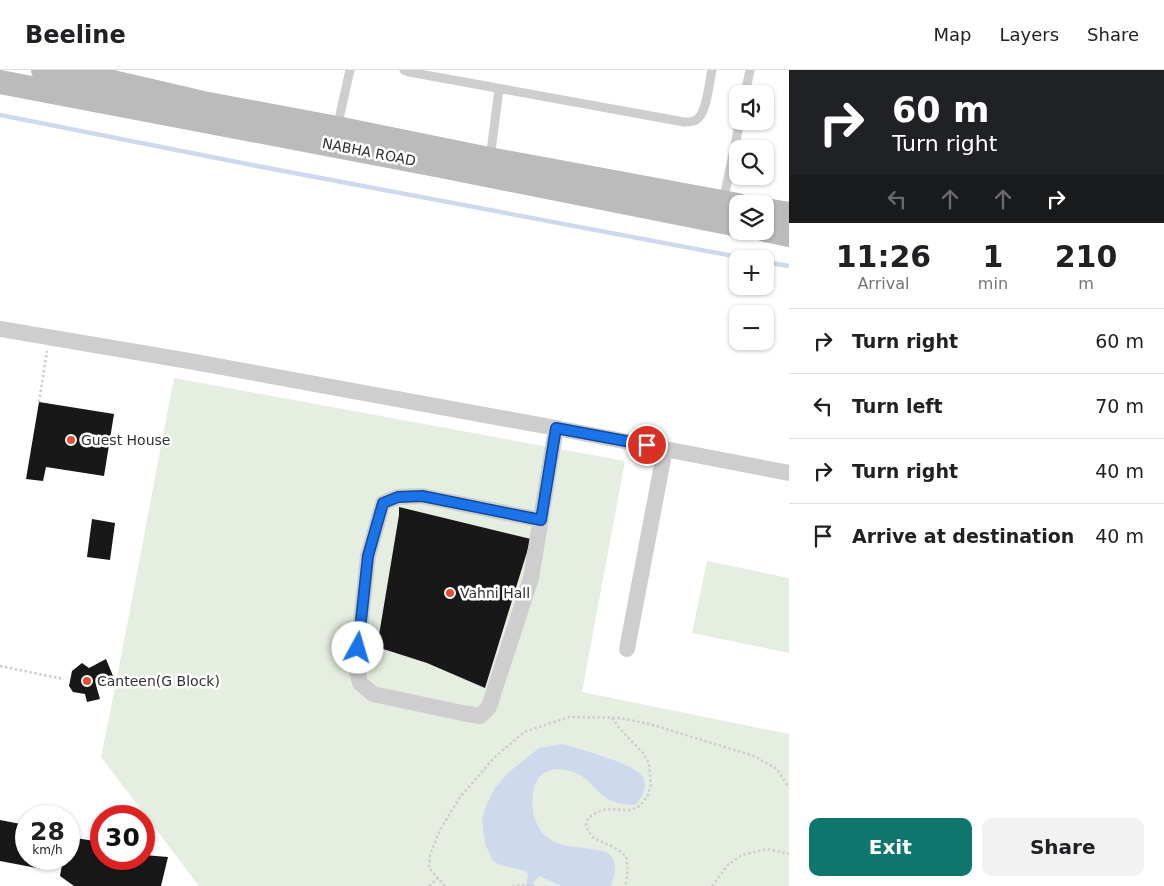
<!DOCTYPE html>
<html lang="en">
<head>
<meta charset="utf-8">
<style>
	:root { --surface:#fff; --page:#f2f2f2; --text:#202124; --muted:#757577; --line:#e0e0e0; --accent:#0f766e }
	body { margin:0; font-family:"DejaVu Sans",sans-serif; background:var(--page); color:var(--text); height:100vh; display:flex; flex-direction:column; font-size:19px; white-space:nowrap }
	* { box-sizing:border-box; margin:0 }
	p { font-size:16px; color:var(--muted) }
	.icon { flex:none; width:28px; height:28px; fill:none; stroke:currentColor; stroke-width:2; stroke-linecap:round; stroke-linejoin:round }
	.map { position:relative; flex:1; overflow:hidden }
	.panel { display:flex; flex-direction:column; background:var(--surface); width:375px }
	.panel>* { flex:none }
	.hud { background:#202124; color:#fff; overflow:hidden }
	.fabs { position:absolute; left:729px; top:15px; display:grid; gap:10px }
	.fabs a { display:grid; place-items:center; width:45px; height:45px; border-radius:10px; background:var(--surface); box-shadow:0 1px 4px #0004; font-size:25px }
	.speed { position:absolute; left:15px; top:735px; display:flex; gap:10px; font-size:25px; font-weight:700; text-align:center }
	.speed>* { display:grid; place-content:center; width:65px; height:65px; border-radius:50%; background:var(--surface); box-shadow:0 1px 4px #0004; line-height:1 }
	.speed small { font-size:12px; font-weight:400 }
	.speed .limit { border:8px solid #d22; background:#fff; color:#111 }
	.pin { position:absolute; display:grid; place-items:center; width:42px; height:42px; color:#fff; margin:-21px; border:2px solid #fff; border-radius:50%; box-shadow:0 1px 5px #0007 }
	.me { position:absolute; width:55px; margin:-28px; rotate:6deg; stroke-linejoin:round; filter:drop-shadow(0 0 4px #0008) }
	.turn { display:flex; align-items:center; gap:18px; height:105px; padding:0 20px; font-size:22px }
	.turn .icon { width:65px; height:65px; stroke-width:2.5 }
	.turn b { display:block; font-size:35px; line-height:42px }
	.lanes { display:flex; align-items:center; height:48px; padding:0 20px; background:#0003; justify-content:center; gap:25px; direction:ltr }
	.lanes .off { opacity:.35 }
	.eta { display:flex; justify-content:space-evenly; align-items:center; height:85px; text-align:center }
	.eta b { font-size:30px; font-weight:700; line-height:35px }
	.button { display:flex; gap:10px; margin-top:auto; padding:10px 20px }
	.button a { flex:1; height:58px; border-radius:10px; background:var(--accent); color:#fff; font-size:20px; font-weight:700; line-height:58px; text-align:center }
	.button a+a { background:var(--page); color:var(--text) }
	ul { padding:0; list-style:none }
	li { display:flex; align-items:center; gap:15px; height:65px; padding:0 20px; border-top:1px solid var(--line) }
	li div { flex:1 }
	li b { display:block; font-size:19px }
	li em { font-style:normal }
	header { display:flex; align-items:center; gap:30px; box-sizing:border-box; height:70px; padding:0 25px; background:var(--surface); border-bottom:1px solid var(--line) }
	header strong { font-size:24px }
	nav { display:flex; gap:28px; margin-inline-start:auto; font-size:18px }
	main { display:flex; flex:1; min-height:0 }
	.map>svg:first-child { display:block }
	.green { fill:#e5eee0 }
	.water { fill:#cddaed }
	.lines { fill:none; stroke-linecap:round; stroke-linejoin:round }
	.stream { stroke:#cddaed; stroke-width:4.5 }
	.building { fill:#181818 }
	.path { stroke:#cecece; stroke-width:2.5; stroke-dasharray:2.5 2.5; stroke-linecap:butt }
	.lane { stroke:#cecece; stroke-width:9 }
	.street { stroke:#cecece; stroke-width:16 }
	.secondary { stroke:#bbb; stroke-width:24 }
	.route-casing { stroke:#114b97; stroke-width:12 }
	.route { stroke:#1a73e8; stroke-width:9 }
	.poi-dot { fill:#e54c37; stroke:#fff; stroke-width:2 }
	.labels { text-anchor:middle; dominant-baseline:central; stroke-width:5; stroke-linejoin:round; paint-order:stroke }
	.street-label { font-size:14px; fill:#313131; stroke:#fff }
	.poi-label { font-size:14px; fill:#313131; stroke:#fff; text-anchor:start }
</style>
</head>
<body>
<header>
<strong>Beeline</strong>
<nav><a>Map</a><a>Layers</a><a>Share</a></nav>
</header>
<main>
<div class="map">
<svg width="789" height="816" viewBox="0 0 789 816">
	<rect width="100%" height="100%" fill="#fff"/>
	<g class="green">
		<path d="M174 308 625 391 582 622 789 664V816H199L101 687 117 608Z"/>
		<path d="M707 491 789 508V583L692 563Z"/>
	</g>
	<path class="water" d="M562 674C579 679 633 693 642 706 649 716 642 728 635 735 625 735 614 733 606 728 597 723 592 712 583 707 571 699 549 694 538 709 532 718 532 731 533 742 534 748 536 751 538 756 549 777 571 776 591 779 596 780 602 780 606 782 619 789 615 805 611 816H561L540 806 535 810 533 816H526L528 804 526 801 500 795 493 791 485 774 482 748 487 734 495 718 509 702 539 678Z"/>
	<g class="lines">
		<g class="stream">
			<path d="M0 45 252 95 749 189"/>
			<path d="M765 192 789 196"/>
		</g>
	</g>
	<g class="building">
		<path d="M39 332 114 344 104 406 46 397 43 411 26 409Z"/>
		<path d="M399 437 531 469 485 618 427 593 377 577 399 445Z"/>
		<path d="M92 449 115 453 110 490 87 487Z"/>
		<path d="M106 589 113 606 96 615 100 629 87 632 85 624 73 622 69 616 72 601 82 593 89 598Z"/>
		<path d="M0 750 26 755V789H44L42 799 0 791Z"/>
		<path d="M69 767 101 772V789H144V785L168 787 161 816H74L60 806 63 789H69Z"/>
	</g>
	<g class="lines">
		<g class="path">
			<path d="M39 332 47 281"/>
			<path d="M0 596 64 609"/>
			<path d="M612 648 620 659 643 683 649 693 651 715 648 725 640 736 631 740 606 739 598 742 589 747 586 755C591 771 600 770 613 777 617 779 622 783 626 786 628 797 628 806 625 816"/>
			<path d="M429 816 438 808"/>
			<path d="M445 816 429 798 430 785 440 760 460 727 494 688 524 662 569 647 620 648 653 655 754 686 777 699 789 718"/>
			<path d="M512 816 523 815 536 816"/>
			<path d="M712 816 728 795 742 785 767 779 789 784"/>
		</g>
		<g class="lane">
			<path d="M404 0 409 2 684 52C688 52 693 52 696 50 707 44 709 12 712 0"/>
			<path d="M745 24 750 0"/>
			<path d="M337 58 350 0"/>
			<path d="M490 89 499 19"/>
			<path d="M723 132 740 51"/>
		</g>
		<g class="street">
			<path d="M0 259 189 291 556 358 789 403"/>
			<path d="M541 450 422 426 398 427 383 433 368 486 356 596 360 613 373 624 462 643 480 646 489 637 531 508 556 358"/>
			<path d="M627 579 665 379"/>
		</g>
		<g class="secondary">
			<path d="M43 0 100 9 203 33 337 58 489 89 738 135"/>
			<path d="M0 12 441 96 738 155"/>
			<path d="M765 140 789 144"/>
			<path d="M765 160 789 165"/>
		</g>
	</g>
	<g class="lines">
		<defs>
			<path id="route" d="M358 578 368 486 383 433 398 427 422 426 541 450 556 358 647 375"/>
		</defs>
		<use href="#route" class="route-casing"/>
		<use href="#route" class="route"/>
	</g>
	<g class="poi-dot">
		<circle cx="71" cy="370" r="5"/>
		<circle cx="450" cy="523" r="5"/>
		<circle cx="87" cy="611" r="5"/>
	</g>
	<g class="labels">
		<g class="street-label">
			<text transform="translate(369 82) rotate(11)">NABHA ROAD</text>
		</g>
		<g class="poi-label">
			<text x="81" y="370">Guest House</text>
			<text x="460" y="523">Vahni Hall</text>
			<text x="97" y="611">Canteen(G Block)</text>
		</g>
	</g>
</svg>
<div class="fabs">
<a><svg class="icon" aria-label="sound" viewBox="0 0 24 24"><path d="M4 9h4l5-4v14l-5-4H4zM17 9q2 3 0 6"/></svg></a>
<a><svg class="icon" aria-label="search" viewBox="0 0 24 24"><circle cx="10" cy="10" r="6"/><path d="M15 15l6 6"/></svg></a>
<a><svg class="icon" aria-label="layers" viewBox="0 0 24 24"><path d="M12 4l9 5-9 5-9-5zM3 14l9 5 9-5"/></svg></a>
<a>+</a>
<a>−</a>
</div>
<div class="speed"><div>28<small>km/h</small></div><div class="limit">30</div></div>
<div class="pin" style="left:647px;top:375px;background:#d93025"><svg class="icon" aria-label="arrive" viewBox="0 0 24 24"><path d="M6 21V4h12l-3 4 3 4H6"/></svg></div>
<svg class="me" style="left:358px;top:578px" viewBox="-20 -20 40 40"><circle r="19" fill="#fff"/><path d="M0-13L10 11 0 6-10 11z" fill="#1a73e8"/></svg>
</div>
<section class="panel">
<div class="hud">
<div class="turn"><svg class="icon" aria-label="right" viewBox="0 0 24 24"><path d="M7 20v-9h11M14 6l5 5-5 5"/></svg><div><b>60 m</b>Turn right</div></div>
<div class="lanes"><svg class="icon off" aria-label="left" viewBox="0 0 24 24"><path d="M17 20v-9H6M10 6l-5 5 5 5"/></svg><svg class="icon off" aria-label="ahead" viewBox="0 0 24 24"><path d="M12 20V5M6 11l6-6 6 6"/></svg><svg class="icon off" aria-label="ahead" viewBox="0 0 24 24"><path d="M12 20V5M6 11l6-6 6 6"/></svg><svg class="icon" aria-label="right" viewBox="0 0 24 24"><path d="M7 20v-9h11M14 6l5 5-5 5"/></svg></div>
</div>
<div class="eta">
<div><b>11:26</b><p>Arrival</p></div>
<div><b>1</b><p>min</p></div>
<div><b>210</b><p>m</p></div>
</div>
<ul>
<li><svg class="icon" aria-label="right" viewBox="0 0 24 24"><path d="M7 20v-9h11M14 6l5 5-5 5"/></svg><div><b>Turn right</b></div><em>60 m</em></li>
<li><svg class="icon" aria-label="left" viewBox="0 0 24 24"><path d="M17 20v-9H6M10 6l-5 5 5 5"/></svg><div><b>Turn left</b></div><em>70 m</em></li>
<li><svg class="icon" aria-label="right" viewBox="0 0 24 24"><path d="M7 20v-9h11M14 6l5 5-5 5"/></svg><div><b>Turn right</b></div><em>40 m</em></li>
<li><svg class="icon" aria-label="arrive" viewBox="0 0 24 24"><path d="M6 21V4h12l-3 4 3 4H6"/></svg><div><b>Arrive at destination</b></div><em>40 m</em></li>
</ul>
<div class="button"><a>Exit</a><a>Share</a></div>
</section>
</main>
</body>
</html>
